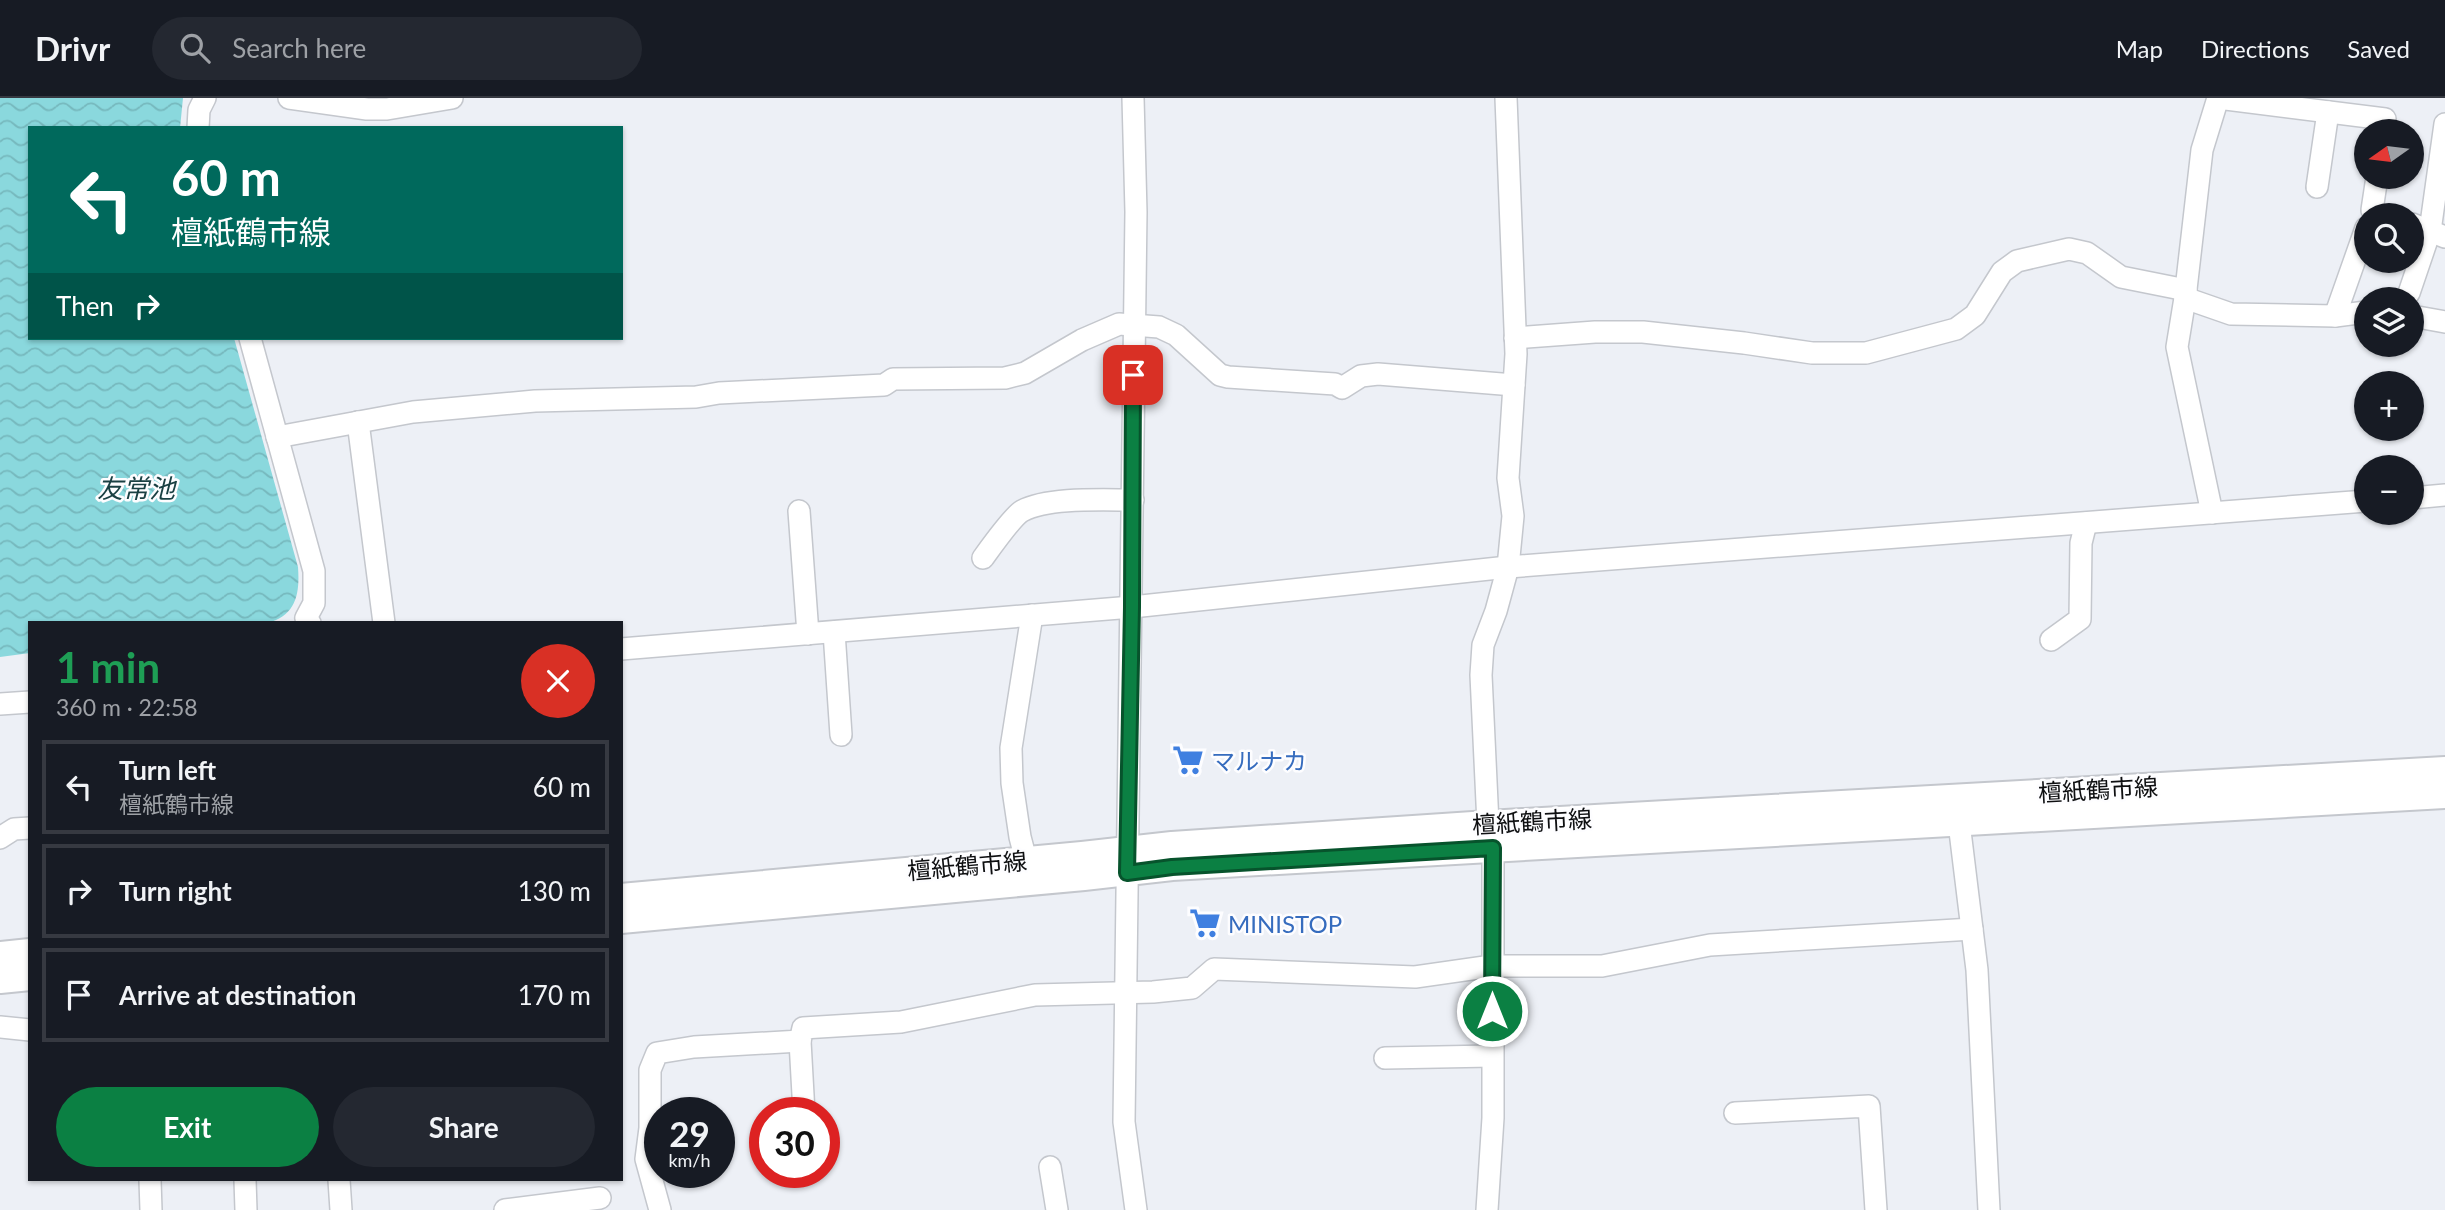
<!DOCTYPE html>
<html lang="en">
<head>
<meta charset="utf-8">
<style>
	:root { --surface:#171b24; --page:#242831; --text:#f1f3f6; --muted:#9ea1a6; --line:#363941; --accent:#0b8043 }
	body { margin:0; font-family:Lato,"Noto Sans JP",sans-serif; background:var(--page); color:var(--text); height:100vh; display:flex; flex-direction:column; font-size:26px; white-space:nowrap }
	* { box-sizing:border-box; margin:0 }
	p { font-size:23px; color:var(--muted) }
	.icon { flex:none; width:38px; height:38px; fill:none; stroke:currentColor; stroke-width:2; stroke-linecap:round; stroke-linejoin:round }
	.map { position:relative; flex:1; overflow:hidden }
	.drawer { position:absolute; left:28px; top:523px; width:595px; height:560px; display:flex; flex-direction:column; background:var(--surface); border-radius:0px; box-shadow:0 2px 5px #0004 }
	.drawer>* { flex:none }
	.top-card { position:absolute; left:28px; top:28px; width:595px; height:214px; border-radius:0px; box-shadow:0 2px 5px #0004; background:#00695c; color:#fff; overflow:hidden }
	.needle { width:46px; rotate:256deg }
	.tools { position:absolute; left:2354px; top:21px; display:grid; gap:14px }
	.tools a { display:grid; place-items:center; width:70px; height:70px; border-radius:50%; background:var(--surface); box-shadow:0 2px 5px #0004; font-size:35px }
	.speed { position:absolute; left:644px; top:999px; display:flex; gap:14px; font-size:35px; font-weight:700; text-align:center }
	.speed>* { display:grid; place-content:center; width:91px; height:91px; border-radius:50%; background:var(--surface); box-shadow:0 2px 5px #0004; line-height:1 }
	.speed small { font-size:18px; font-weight:400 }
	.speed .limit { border:10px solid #d22; background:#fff; color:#111 }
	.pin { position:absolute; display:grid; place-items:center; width:60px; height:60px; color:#fff; margin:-30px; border-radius:14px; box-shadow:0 4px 10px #0006 }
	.me { position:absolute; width:77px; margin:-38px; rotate:0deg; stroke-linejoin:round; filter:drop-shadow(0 0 5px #0008) }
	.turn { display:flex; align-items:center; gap:24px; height:147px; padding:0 28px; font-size:32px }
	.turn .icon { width:91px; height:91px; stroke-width:2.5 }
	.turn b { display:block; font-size:49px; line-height:60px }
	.then { display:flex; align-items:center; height:66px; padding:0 28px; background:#0003; gap:14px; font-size:26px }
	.round { display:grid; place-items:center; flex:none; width:74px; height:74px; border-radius:37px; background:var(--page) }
	.summary { display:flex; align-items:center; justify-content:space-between; height:119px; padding:0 28px }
	h1 { font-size:42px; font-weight:700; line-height:52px; color:#1e9e55 }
	.cta { display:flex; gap:14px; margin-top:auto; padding:14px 28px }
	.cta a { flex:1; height:80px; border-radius:42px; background:var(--accent); color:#fff; font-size:28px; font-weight:700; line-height:80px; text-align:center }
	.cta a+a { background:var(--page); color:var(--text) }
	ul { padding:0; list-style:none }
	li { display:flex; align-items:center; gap:21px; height:94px; margin:0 14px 10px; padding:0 14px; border:4px solid var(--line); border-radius:0px }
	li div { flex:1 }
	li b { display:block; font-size:26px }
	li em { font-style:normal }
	header { display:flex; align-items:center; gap:42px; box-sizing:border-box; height:98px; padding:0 35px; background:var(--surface); border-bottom:2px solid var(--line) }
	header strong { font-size:33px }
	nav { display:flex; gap:38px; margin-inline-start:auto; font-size:24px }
	.search { width:490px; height:63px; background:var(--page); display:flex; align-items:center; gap:18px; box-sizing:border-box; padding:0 24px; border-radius:38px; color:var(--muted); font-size:26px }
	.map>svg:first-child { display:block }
	.water { fill:url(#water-waves) }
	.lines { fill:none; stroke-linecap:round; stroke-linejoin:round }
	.minor-casing { stroke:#c4c7cd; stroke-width:24 }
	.major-casing { stroke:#c4c7cd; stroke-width:30 }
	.minor { stroke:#fff; stroke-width:21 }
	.major { stroke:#fff; stroke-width:26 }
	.route-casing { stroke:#07532c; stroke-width:18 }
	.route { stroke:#0b8043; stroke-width:12 }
	.labels { text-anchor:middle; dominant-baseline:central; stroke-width:5; stroke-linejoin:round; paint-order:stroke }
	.shop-label { font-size:24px; fill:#366cbe; stroke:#fdfdff; text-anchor:start }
	.street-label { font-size:24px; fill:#0e0f11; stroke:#fdfdff }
	.water-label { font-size:26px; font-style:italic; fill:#1a4043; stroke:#fdfdff }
</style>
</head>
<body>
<header>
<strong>Drivr</strong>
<div class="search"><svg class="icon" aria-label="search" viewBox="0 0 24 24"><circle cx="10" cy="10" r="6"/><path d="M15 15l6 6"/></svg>Search here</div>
<nav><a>Map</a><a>Directions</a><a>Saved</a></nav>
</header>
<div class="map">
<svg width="2445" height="1112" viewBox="0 0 2445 1112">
	<defs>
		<pattern id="water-waves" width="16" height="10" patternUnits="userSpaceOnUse" patternTransform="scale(1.75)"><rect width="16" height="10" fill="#8ad8dd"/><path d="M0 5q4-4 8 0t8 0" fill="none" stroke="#76b8bd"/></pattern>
	</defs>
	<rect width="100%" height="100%" fill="#edf0f6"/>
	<path class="water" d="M0 0H183L180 30H30V240H234L298 469C300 496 296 518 267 525H30V555L0 559Z"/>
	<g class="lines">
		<defs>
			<g id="minor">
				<path d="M289 0 367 11H387L452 0"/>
				<path d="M1133 0 1136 114 1124 1024 1136 1112"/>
				<path d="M2218 0 2385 21 2383 33"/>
				<path d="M198 30 199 12 205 0"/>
				<path d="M2317 89 2328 14"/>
				<path d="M2372 112 2377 79"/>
				<path d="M2412 126 2445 139"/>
				<path d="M2409 195 2430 133 2445 26"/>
				<path d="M2185 200 2231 216 2335 218 2366 130"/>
				<path d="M2335 218 2366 214"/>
				<path d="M2412 218 2445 224"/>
				<path d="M250 240 314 473V505L306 520 310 525"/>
				<path d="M1515 240 1595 234H1643L1744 245 1812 255H1866L1956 231 1975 217 2002 174 2017 163 2069 151 2087 155 2121 179 2186 192"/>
				<path d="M358 324 384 525"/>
				<path d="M277 339 413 314 535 303 696 299 719 295 884 287 893 281 1005 280 1025 275 1082 242 1119 226 1159 229 1176 237 1220 277 1228 279 1335 286 1342 290 1361 278 1378 276 1514 287"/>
				<path d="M2412 400 2445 397"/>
				<path d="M799 413 808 536"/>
				<path d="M2212 415 2177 249 2185 200 2202 52 2218 0"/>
				<path d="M983 460C991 449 1013 418 1022 413 1048 399 1103 402 1133 402"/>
				<path d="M834 534 841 637"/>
				<path d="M2051 542 2080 521 2081 445 2086 425"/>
				<path d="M621 551 1132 509 1508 469 2366 403"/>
				<path d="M0 606 30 604"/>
				<path d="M1959 725 1977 872 1989 1112"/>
				<path d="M1488 726 1481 577 1483 547 1496 513 1508 469 1513 418 1508 380 1516 256 1506 0"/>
				<path d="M0 740 14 731 30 730"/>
				<path d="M1026 762 1020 739 1012 685 1011 650 1032 517"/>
				<path d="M0 929 30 932"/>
				<path d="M800 943 804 1015"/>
				<path d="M1385 960 1492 958"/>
				<path d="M1735 1015 1869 1008 1876 1112"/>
				<path d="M1050 1069 1057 1112"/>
				<path d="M150 1082 151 1112"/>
				<path d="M245 1082 246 1112"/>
				<path d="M339 1082 341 1112"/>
				<path d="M505 1112 600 1100"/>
				<path d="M660 1112 646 1061 650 1030V972L657 955 694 949 800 943 803 930 901 924 1035 897 1153 894 1192 890 1214 871 1415 879 1492 868H1602L1710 847 1972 831"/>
				<path d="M1487 1112 1493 1020V750"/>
			</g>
			<g id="major">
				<path d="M621 799 1082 757 1172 747 1488 726 2445 672"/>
				<path d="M621 822 1084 779 1172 769 2445 697"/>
				<path d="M0 857 30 854"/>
				<path d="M0 882 30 879"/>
			</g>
		</defs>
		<use href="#minor" class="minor-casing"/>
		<use href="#major" class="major-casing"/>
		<use href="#minor" class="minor"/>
		<use href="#major" class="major"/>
	</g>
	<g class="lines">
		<defs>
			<path id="route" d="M1133 277 1132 509 1127 775 1172 769 1493 750 1492 913"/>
		</defs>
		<use href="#route" class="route-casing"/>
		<use href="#route" class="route"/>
	</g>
	<defs>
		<symbol id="supermarket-bare" viewBox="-9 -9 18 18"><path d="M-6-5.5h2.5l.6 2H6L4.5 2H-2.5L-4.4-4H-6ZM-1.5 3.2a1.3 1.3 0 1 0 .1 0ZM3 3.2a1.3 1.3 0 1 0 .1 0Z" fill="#3f7fe0" stroke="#fdfdff" stroke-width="2.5" paint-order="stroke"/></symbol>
	</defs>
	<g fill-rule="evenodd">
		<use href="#supermarket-bare" x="1166" y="640" width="44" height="44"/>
		<use href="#supermarket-bare" x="1183" y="803" width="44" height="44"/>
	</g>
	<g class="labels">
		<g class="shop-label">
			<text x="1211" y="662">マルナカ</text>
			<text x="1228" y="825">MINISTOP</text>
		</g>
		<g class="street-label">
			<text transform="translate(2098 691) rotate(-3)">檀紙鶴市線</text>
			<text transform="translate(1532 723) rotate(-3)">檀紙鶴市線</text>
			<text transform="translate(967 767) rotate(-5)">檀紙鶴市線</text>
		</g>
		<g class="water-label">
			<text x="136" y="390">友常池</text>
		</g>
	</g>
</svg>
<div class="tools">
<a><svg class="needle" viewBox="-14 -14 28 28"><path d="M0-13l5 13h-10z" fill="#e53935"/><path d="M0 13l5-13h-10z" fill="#9ea1a6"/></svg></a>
<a><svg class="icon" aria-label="search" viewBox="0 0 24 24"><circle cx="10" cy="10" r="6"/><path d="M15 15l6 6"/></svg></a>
<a><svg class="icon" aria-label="layers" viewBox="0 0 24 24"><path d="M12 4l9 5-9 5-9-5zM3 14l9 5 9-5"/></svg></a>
<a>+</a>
<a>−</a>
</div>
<div class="speed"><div>29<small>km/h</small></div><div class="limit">30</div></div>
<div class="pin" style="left:1133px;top:277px;background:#d93025"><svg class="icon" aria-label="arrive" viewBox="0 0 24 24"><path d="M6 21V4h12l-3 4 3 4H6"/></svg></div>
<svg class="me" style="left:1492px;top:913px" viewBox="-20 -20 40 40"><circle r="17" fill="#0b8043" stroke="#fff" stroke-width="3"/><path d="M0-11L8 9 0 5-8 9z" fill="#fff"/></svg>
<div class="top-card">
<div class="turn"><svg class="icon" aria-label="left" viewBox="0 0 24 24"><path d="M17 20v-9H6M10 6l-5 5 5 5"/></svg><div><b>60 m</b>檀紙鶴市線</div></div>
<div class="then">Then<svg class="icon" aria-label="right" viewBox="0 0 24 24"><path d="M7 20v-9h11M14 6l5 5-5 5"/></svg></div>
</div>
<section class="drawer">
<div class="summary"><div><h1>1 min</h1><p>360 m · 22:58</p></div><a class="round" style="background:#d93025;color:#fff"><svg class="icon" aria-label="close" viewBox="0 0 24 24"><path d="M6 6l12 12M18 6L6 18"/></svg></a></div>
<ul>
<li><svg class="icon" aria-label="left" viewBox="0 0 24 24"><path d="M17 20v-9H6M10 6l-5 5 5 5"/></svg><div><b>Turn left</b><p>檀紙鶴市線</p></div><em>60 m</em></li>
<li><svg class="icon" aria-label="right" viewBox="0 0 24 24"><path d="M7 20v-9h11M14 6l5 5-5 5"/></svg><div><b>Turn right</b></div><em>130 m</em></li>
<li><svg class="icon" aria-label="arrive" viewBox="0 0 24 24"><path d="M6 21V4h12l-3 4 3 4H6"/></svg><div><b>Arrive at destination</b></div><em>170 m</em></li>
</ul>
<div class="cta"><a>Exit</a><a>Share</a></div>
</section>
</div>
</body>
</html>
